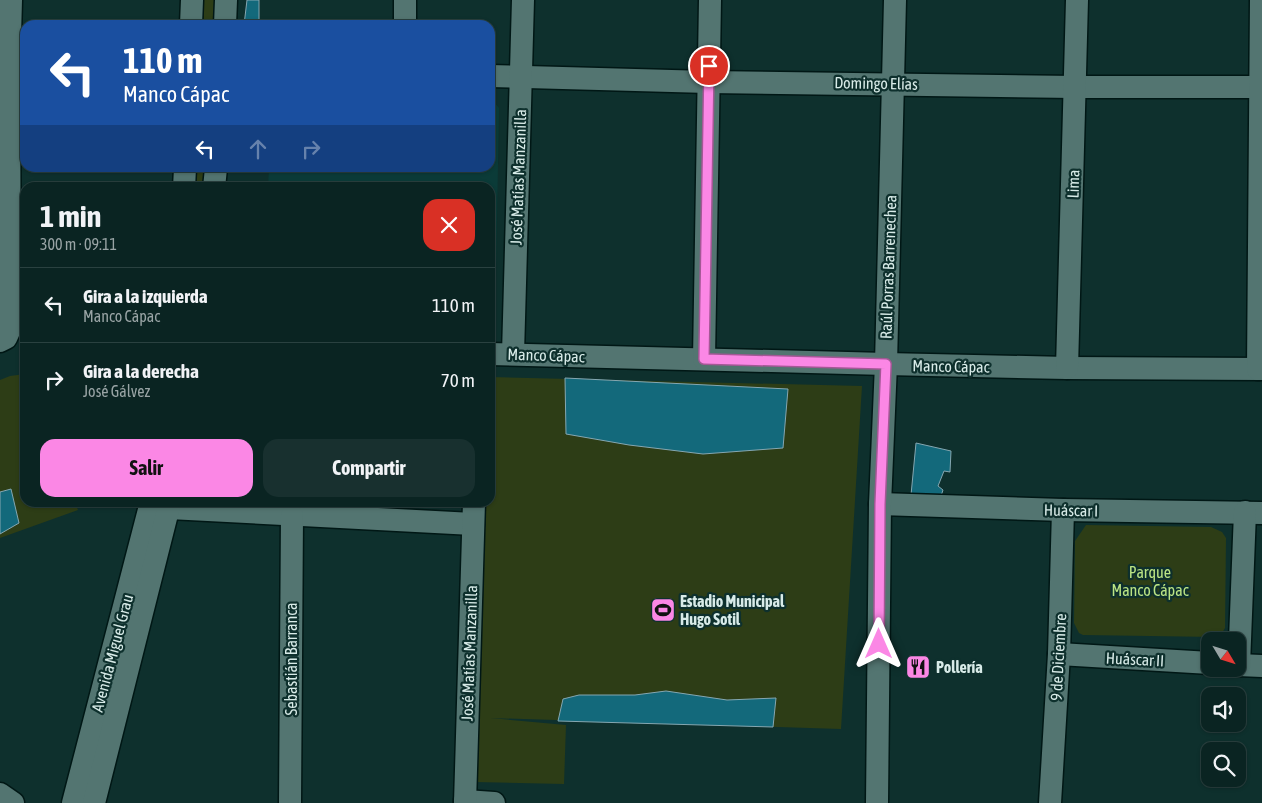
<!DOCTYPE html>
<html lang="es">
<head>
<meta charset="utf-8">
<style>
	:root { --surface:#0a2422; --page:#18302f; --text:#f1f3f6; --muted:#99a4a5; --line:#2a4140; --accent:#fb87e5 }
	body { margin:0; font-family:"Asap Condensed",sans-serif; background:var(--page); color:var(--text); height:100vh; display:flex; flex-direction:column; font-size:19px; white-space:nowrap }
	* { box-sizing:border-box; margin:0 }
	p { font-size:16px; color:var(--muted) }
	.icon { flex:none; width:28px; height:28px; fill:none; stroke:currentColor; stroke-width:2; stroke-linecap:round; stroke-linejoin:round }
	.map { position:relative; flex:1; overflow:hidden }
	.details { position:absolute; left:20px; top:182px; width:475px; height:325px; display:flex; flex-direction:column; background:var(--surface); border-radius:15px; box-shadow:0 1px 4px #0004,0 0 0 1px var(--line) }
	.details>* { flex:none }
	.banner { position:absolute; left:20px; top:20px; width:475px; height:152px; border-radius:15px; box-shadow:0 1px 4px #0004,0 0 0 1px var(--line); background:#1a4fa0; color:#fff; overflow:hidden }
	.needle { width:32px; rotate:128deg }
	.fabs { position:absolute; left:1201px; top:632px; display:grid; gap:10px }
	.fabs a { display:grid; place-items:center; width:45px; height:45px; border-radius:10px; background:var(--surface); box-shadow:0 1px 4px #0004,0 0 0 1px var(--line); font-size:25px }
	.pin { position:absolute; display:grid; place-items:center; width:42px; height:42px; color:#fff; margin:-21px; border:2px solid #fff; border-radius:50%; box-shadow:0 1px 5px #0007 }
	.me { position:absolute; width:55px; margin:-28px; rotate:0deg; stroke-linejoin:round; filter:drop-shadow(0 0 4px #0008) }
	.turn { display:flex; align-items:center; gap:18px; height:105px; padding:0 20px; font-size:22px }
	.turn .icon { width:65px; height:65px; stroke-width:2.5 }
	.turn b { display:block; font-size:35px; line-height:42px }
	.lanes { display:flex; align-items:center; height:48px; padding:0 20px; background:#0003; justify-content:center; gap:25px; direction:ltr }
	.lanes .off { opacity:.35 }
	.round { display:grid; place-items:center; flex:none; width:52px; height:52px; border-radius:15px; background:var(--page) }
	.headline { display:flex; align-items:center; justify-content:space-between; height:85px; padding:0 20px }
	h1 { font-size:30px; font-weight:700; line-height:38px }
	.cta { display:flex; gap:10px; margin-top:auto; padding:10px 20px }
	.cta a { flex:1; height:58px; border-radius:15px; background:var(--accent); color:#111; font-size:20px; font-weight:700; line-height:58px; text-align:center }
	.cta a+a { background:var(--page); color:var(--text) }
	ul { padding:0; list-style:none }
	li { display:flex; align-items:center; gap:15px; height:75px; padding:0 20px; border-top:1px solid var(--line) }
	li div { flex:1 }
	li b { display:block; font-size:19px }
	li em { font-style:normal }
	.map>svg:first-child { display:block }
	.built { fill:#0b3b38 }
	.green { fill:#2d3d16 }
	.building { fill:#13697b; stroke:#85a7b1 }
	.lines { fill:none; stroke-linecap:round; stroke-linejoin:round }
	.minor-casing { stroke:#001715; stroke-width:25 }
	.minor { stroke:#537571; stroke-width:22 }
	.route-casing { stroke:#a35895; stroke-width:12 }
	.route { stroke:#fb87e5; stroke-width:9 }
	.labels { text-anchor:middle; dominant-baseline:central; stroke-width:4.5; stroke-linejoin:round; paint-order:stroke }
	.street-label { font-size:16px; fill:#d8ebe8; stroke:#0e302d }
	.park-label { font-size:16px; fill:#bbe484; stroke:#0e302d }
	.poi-label { font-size:16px; font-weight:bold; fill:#d8ebe8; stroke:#0e302d; text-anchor:start }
</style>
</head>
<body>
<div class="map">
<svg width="1262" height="803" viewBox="0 0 1262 803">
	<rect width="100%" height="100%" fill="#0e302d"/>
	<path class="built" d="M490 102H494L499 108 495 333H490V188L268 187 269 168H490Z"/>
	<g class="green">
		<path d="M198 0H221L220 25H197Z"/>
		<path d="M192 168H209L208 187 192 188Z"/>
		<path d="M25 374V502L75 503 78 510 0 538V380L10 376Z"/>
		<path d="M490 377 862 386 841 729 490 718 566 725 564 784 475 782 482 503 490 502Z"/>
		<path d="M1086 525 1211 527 1222 532 1226 538 1225 628 1222 633 1216 637 1083 635 1079 633 1074 623 1075 541Z"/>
	</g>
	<g class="building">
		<path d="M247 0H259V25H244Z"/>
		<path d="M565 378 788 389 783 448 703 454 629 445 566 434Z"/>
		<path d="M916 443 951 451 950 472 944 471 938 486 943 490 940 499 911 495Z"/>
		<path d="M11 489 19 523 0 534V492Z"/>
		<path d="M666 691 727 700 776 698 773 727 558 721 563 699 579 695H635Z"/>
	</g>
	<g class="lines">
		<defs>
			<g id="minor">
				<path d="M191 25 192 0"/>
				<path d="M225 25 226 0"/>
				<path d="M405 25V0"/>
				<path d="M490 76 708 82 1075 87H1262"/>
				<path d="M184 188 185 168"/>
				<path d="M214 188 216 168"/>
				<path d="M0 341 6 338 10 329 9 72 11 0"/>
				<path d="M490 354 886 364 1067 368 1262 369"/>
				<path d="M513 354 523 0"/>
				<path d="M704 359 710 0"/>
				<path d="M1067 368 1077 0"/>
				<path d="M1258 369 1261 0"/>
				<path d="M880 504 1063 510 1262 513"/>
				<path d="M150 507 473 524"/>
				<path d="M1059 654 1210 663"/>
				<path d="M1238 665 1262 666"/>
				<path d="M1239 665 1245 512"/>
				<path d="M0 794 13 803"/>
				<path d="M465 801 494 803"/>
				<path d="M73 803 151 502"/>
				<path d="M94 803 170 502"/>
				<path d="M290 803 292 516"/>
				<path d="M465 803 474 502"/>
				<path d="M877 803 880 504 886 364 895 0"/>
				<path d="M1050 803 1059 654 1063 510"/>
			</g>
		</defs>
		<use href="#minor" class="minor-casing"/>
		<use href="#minor" class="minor"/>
	</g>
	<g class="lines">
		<defs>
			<path id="route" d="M709 66 704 359 886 364 880 504 879 644"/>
		</defs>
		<use href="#route" class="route-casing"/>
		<use href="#route" class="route"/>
	</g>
	<defs>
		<symbol id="stadium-square" viewBox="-11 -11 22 22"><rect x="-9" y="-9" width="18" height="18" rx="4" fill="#fb87e5" stroke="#0e302d"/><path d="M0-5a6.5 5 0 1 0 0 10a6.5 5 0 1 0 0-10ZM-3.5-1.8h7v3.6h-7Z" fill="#111"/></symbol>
		<symbol id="restaurant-square" viewBox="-11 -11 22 22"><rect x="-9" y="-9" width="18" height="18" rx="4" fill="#fb87e5" stroke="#0e302d"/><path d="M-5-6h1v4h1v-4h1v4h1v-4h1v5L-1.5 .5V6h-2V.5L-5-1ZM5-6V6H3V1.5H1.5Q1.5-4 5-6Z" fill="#111"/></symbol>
	</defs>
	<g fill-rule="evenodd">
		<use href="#stadium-square" x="649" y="596" width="28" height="28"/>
		<use href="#restaurant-square" x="904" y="653" width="28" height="28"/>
	</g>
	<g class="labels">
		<g class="street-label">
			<text transform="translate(876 83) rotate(1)">Domingo Elías</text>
			<text transform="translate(518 177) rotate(-88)">José Matías Manzanilla</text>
			<text transform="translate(1073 184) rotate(-88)">Lima</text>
			<text transform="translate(888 267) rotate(-88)">Raúl Porras Barrenechea</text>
			<text transform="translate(546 355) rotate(2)">Manco Cápac</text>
			<text transform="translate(951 366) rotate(1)">Manco Cápac</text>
			<text transform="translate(1071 510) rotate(1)">Huáscar I</text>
			<text transform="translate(112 653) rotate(-75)">Avenida Miguel Grau</text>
			<text transform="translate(469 653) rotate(-88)">José Matías Manzanilla</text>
			<text transform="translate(1058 657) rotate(-87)">9 de Diciembre</text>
			<text transform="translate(291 659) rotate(-90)">Sebastián Barranca</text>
			<text transform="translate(1135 659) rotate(3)">Huáscar II</text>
		</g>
		<g class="park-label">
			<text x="1150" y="572">Parque<tspan x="1150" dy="18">Manco Cápac</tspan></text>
		</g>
		<g class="poi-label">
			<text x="680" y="601">Estadio Municipal<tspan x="680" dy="18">Hugo Sotil</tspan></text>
			<text x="936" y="667">Pollería</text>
		</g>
	</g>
</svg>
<div class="fabs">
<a><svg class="needle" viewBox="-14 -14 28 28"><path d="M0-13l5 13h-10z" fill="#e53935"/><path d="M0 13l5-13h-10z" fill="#99a4a5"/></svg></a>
<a><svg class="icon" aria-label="sound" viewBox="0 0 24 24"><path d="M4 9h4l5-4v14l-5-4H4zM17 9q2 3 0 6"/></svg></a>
<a><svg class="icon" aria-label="search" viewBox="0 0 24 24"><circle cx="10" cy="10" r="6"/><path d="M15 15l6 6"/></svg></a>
</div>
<div class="pin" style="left:709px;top:66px;background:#d93025"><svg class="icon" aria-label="arrive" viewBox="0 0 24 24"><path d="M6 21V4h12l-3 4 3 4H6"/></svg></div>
<svg class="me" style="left:879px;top:644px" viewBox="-20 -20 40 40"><path d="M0-17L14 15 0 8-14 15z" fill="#fb87e5" stroke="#fff" stroke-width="4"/></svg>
<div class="banner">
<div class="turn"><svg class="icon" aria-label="left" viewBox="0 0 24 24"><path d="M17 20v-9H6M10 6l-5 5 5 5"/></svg><div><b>110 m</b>Manco Cápac</div></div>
<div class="lanes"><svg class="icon" aria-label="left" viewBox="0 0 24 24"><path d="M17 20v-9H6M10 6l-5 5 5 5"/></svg><svg class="icon off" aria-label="ahead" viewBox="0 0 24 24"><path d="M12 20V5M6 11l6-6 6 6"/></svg><svg class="icon off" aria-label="right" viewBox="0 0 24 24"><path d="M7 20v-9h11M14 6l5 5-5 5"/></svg></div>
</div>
<section class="details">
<div class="headline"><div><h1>1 min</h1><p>300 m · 09:11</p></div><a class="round" style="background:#d93025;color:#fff"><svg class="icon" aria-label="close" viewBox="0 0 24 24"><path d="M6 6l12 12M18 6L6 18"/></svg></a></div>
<ul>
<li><svg class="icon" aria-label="left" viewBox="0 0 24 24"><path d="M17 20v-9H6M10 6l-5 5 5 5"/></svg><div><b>Gira a la izquierda</b><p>Manco Cápac</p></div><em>110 m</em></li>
<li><svg class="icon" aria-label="right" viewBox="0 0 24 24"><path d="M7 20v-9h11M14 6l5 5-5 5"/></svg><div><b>Gira a la derecha</b><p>José Gálvez</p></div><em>70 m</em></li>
</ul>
<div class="cta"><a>Salir</a><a>Compartir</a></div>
</section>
</div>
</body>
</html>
